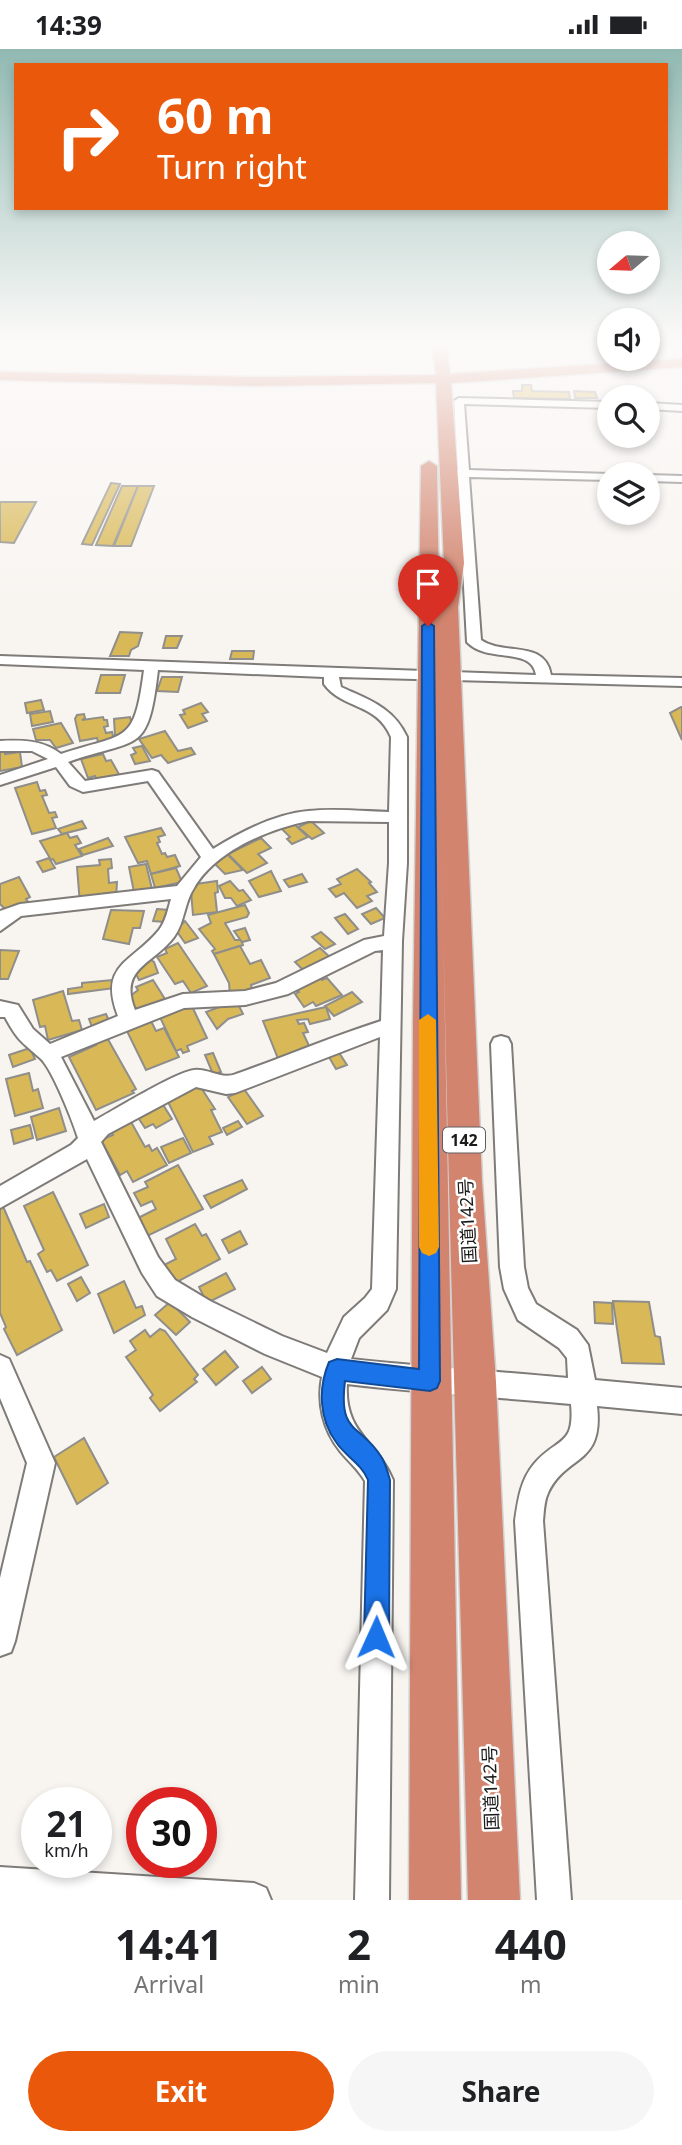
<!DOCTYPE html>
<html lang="en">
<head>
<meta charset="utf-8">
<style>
	:root { --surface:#fff; --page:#f6f6f6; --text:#202124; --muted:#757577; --accent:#ea580c }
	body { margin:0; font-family:"Noto Sans","Noto Sans JP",sans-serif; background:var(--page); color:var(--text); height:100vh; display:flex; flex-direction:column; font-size:26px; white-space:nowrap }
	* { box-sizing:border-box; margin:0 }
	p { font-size:23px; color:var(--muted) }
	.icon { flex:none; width:38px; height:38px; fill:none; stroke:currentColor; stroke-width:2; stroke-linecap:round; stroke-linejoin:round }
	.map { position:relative; height:1851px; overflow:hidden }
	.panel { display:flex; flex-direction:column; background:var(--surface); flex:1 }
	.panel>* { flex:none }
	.hud { position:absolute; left:14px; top:14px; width:654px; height:147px; border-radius:0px; box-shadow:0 4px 10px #0003; background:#ea580c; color:#fff; overflow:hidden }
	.needle { width:46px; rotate:251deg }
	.fabs { position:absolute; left:597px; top:182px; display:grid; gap:14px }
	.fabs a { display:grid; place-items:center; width:63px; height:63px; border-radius:50%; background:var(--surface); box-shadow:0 4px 10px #0003; font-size:35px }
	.speed { position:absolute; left:21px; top:1738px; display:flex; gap:14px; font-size:35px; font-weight:700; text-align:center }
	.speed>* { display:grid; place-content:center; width:91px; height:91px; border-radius:50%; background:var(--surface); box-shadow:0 4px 10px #0003; line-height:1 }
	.speed small { font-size:18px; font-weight:400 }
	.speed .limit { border:10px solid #d22; background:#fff; color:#111 }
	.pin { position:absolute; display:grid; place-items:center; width:60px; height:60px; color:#fff; margin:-72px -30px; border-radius:50% 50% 50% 0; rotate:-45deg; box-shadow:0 0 7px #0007 }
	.pin .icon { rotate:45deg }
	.me { position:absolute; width:77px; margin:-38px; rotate:1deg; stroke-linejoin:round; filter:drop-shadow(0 0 5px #0008) }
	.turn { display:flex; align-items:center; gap:24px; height:147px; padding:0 28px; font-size:32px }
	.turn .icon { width:91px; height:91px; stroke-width:2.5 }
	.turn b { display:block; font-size:49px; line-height:60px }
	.eta { display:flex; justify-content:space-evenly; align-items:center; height:119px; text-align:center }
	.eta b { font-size:42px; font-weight:700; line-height:49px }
	.cta { display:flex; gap:14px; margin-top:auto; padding:14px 28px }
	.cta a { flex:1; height:80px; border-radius:42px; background:var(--accent); color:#fff; font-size:28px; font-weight:700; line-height:80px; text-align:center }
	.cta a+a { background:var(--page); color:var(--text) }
	.status { display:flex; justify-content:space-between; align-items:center; height:49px; padding:0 35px; background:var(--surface); direction:ltr }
	.status svg { height:19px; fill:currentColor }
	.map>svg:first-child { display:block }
	.building { fill:#d9b957; stroke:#8f8e8a; stroke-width:2 }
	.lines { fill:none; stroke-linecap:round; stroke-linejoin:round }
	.minor-casing { stroke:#7e7b78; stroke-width:4 }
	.highway-casing { stroke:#d2d1d1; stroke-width:3 }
	.minor { fill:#fff; fill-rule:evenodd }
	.highway { fill:#d2846e; fill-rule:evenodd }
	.route { fill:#1a73e8; stroke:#114b97; stroke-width:2 }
	.slow { fill:#f59e0b }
	.labels { text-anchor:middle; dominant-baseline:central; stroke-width:5; stroke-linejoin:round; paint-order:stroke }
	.shield { fill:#fff; stroke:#605f5f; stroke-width:2 }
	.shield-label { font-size:16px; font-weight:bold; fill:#1c1b1a }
	.street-label { font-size:18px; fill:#1c1b1a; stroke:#fff }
</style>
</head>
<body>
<div class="status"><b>14:39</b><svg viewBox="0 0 49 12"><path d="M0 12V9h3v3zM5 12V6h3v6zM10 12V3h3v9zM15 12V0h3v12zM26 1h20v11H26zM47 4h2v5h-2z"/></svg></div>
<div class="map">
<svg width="682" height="1851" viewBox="0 0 682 1851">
	<rect width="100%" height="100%" fill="#f8f5f1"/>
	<g class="building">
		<path d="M522 336H531L532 342 569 343 570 350 514 349 513 342H522Z"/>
		<path d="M574 342 595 343 597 349H575Z"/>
		<path d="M111 434 120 435 92 496 82 495Z"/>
		<path d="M122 437H138L113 497 96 496Z"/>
		<path d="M138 437H154L131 497H114Z"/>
		<path d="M0 453H36L14 494 0 493Z"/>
		<path d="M120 583 142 584 138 597 131 601 129 607H110Z"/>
		<path d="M166 587H182L177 599H163Z"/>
		<path d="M232 602H254L253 610H230Z"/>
		<path d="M101 626H125L120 644H96Z"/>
		<path d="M162 628H182L178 643 157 642Z"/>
		<path d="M41 651 44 661 27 664 25 654Z"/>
		<path d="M201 654 208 663 202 665 207 672 188 679 180 666 185 665 183 661Z"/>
		<path d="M681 658H682V691L670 664Z"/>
		<path d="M50 662 53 673 32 677 30 665Z"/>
		<path d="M84 665 85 669 82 671 103 668 104 671H107L108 677 104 678 106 684 112 683 114 691 98 693 97 689 80 692 75 670 77 666Z"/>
		<path d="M130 668 133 680 115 687 114 670Z"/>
		<path d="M61 674 73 694 56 699 50 691H36L33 680Z"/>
		<path d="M165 682 178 702 191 699 195 705 168 714 161 706 152 709 139 690Z"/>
		<path d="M142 697 150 712 135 715 131 706 136 704 133 699Z"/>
		<path d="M5 702V705L20 703 22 718 0 722V703Z"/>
		<path d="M103 705 106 712 111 711 120 727 97 732 95 727 88 729 81 710Z"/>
		<path d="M37 733 40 742 45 741 47 746 42 747 49 764 55 763 57 768 52 769 56 779 32 785 15 739Z"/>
		<path d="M82 772 86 779 62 785 58 780Z"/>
		<path d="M311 772 324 784 312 790 298 778Z"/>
		<path d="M294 775 308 788 292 795 287 790 290 788 282 780Z"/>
		<path d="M161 779 165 786 158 788 160 793 157 794 162 805 165 804 167 808 175 806 180 817 151 825 147 812 138 814 125 788Z"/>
		<path d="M67 784 70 789 77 787 81 794 75 796 82 807 56 815 53 810 51 811 40 792Z"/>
		<path d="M108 789 113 797 83 806 79 800Z"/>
		<path d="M261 789 271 799 258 805 267 814 247 824 228 805Z"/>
		<path d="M227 805 243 821 225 825 215 815Z"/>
		<path d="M49 809 55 819 43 823 37 813Z"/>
		<path d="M111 810 112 819 108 820 109 834 117 833 116 850 80 855 77 818 100 816 99 811Z"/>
		<path d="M146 815 152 840 134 843 129 818Z"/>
		<path d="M176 819 182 833 155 839 151 825Z"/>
		<path d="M357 820 371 833 369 834 377 843 367 847 372 852 357 859 344 844 336 848 329 840 341 835 337 830Z"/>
		<path d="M271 822 281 842 259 848 249 832Z"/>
		<path d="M302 825 307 833 289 838 284 831Z"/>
		<path d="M19 828 30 848 26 850 29 854 7 862 0 855V835Z"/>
		<path d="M217 832 218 843 215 844 217 863 193 866 191 842 196 835Z"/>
		<path d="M230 832 239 842 243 841 251 851 237 857 231 849H225L219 837Z"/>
		<path d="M245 856 249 864 247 868 225 874 235 891H241L243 896 214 905 212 902 215 900 199 880 211 874 208 866Z"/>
		<path d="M376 859 385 869 371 875 362 865Z"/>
		<path d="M157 860 169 861 165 873 153 872Z"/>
		<path d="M111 861 144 862 140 879H133L129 895 103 890Z"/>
		<path d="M345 865 358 880 348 885 335 869Z"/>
		<path d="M185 872 198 889 185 894 176 881Z"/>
		<path d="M245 879 250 891 242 893 234 882Z"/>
		<path d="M321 883 335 895 325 900 312 888Z"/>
		<path d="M178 894 207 937 191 944 183 932 175 935 157 908 167 904 165 900Z"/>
		<path d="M240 897 250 915 261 911 270 929 251 936 252 942 230 946 229 934 214 905Z"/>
		<path d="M320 899 331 909 306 924 295 913Z"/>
		<path d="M0 901 19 902 8 930H0Z"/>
		<path d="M146 908 154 913 158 924 139 931 133 919Z"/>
		<path d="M319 928 322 931 327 929 342 946 316 957 313 953 304 958 295 945 299 943 297 941Z"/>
		<path d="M112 931 115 939 68 945V940L82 938V934Z"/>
		<path d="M153 931 165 950 136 962 129 948 138 941 136 938Z"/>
		<path d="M63 942 72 972 79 971 82 981 48 991 45 977 40 978 33 951Z"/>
		<path d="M352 943 362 953 334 967 325 957Z"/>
		<path d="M190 953 207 989 187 997 189 1002 183 1004 181 1000 176 1002 158 964Z"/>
		<path d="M230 954 238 955 243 965 228 970 217 980 206 963Z"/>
		<path d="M326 958 330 970 310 975 308 970 297 971 299 975 304 974 308 983 303 984 312 1003 279 1012 263 972Z"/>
		<path d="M106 965 109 972 92 978 89 970Z"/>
		<path d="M149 968 156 982 164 979 179 1008 146 1021 125 978Z"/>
		<path d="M105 985 136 1040 132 1042 134 1044 96 1061 69 1008 96 996 93 990Z"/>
		<path d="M30 999 35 1010 13 1018 9 1006Z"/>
		<path d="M336 999 347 1016 336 1020 326 1003Z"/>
		<path d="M213 1004 221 1023 213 1025 205 1006Z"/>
		<path d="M29 1024 33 1042 38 1040 43 1059 15 1067 6 1030Z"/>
		<path d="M198 1034 215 1060 211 1061 222 1083 209 1088 213 1095 193 1103 166 1049Z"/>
		<path d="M244 1040 263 1067 247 1075 228 1048Z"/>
		<path d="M160 1051 172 1070 156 1079 153 1075 145 1079 135 1064Z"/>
		<path d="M59 1059 66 1082 37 1091 31 1068Z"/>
		<path d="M130 1071 145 1098 149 1096 152 1102 157 1099 167 1116 133 1133 127 1122 120 1126 101 1091 113 1086 111 1082Z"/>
		<path d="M238 1072 242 1078 227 1086 223 1079Z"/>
		<path d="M30 1076 33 1089 14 1095 11 1081Z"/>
		<path d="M183 1089 191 1104 169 1114 161 1098Z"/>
		<path d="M178 1116 203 1160 143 1189 134 1171 156 1160 152 1152 141 1157 134 1144 148 1138 145 1133Z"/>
		<path d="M242 1131 247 1140 211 1159 204 1147Z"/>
		<path d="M53 1143 88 1216 57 1232 51 1221 47 1223 38 1205 44 1201 24 1157Z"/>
		<path d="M2 1155 27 1213 30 1212 62 1281 17 1306 4 1280 6 1278 0 1264V1156Z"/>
		<path d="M104 1155 109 1168 86 1179 80 1165Z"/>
		<path d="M195 1175 202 1187 206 1185 220 1210 175 1234 162 1217 176 1210 166 1190Z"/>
		<path d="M240 1182 247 1195 229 1204 222 1191Z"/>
		<path d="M226 1224 235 1240 207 1254 199 1238Z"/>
		<path d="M81 1228 90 1244 77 1252 68 1235Z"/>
		<path d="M124 1232 136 1259 142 1257 145 1266 114 1284 98 1245Z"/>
		<path d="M613 1252 649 1253 655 1287 660 1288 664 1315 622 1314Z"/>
		<path d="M170 1253 190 1273 176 1286 155 1266Z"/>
		<path d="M594 1253 612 1254 613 1275 595 1274Z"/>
		<path d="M160 1280 165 1282 198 1326 194 1330 197 1333 160 1362 150 1349 153 1346 126 1308 136 1301 130 1292 145 1281 150 1288Z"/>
		<path d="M225 1302 238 1318 216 1336 203 1320Z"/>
		<path d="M262 1318 271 1330 252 1344 243 1332Z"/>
		<path d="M84 1389 108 1434 77 1455 54 1408Z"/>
	</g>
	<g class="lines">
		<defs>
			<g id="minor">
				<path d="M459 349 609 353V359L464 355 469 421 611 425H609V431L469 428 481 591C504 607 545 590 551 626L682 629V637L339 628 341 638C369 651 393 658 407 688V814L402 892 396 1240 387 1261 359 1289 351 1310C424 1318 496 1322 568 1329L567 1309 559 1299 518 1271 504 1240 500 1218 491 995 494 989 501 987 508 989 511 995 524 1218 528 1239 536 1255 577 1281 588 1296 595 1331 682 1339V1365L597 1357C604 1417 566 1405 548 1444 544 1452 544 1463 543 1472L571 1851H537L515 1472C518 1452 520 1432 534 1415 557 1388 575 1398 571 1355 496 1348 421 1344 347 1335 344 1385 376 1390 393 1431L389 1851H355L365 1432C358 1420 348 1412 340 1402 323 1381 317 1354 322 1328L265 1305 192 1268 157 1247 142 1224 87 1110 0 1159V1137L71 1096 78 1089C73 1073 52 1019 40 1009 21 992 18 992 5 968H0V952L18 956 33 980 50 995 118 967C98 915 132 914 159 881 166 872 168 860 171 850L21 867 0 882V862L20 855 177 837 201 808 148 732 83 743 70 737 56 718 0 736V726L48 710 32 702H0V692C22 691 43 691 61 705 127 683 134 697 144 621L0 615V607L536 626C532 597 488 615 467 593L458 427 446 424 458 421 454 352ZM158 621 324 628V635C343 661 376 653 391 688L389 763C362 762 334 759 308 762 275 765 240 783 213 800L158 723 152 721 85 732 68 713C138 688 148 708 158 621ZM308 772 389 773V814L384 887 364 891 276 934 245 942 183 945 135 961C118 919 153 916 174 888 185 873 184 854 194 839 215 802 269 780 308 772ZM383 901 381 972C331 988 284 1008 236 1025 221 1031 208 1019 194 1021 176 1023 114 1061 94 1072L61 1008 184 959 245 956 288 945 375 902ZM380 988 372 1240 365 1249 344 1268 327 1304 282 1287 210 1252 175 1231 158 1208 101 1093 108 1085 196 1038 226 1045 235 1044Z"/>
				<path d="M648 354 682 356V362L648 360Z"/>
				<path d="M648 426 682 427V433L648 432Z"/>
				<path d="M0 1306 9 1310 55 1414 15 1592 11 1603 0 1607V1529L27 1414 0 1349Z"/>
				<path d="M0 1818 254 1834 266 1839 271 1851H0Z"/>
			</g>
			<path id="highway" d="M432 294H446L450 325 682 310V318L451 334 464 514 458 558 482 1132 496 1333 520 1851H468C459 1487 447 1123 441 759L461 1851H409L413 975 421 417 429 412 437 417 439 550 444 514 436 334 256 337 0 331V323L256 328 436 326Z"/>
		</defs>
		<use href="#minor" class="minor-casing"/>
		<use href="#highway" class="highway-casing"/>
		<use href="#minor" class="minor"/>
		<use href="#highway" class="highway"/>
	</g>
	<linearGradient id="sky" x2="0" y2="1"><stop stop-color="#91b9b2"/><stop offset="0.53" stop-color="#fcfaf9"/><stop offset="1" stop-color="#fcfaf9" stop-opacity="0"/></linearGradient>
	<rect width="682" height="553" fill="url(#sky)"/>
	<path class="route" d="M428 573 434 577 440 1332 437 1339 430 1342 345 1332C338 1387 361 1374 382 1409 386 1416 388 1424 390 1431L389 1588 385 1597 376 1601 367 1597 364 1588 368 1431C362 1415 345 1407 336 1393 319 1370 318 1339 329 1313L337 1310 419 1320 422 577Z"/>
	<path class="slow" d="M428 965 436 971 439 1198 436 1204 429 1207 422 1204 419 1198V971Z"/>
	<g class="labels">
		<rect class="shield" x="443" y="1078.5" width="42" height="25" rx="5"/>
		<g class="shield-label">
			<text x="464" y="1091">142</text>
		</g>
		<g class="street-label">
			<text transform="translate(467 1172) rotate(-93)">国道142号</text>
			<text transform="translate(490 1739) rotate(-92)">国道142号</text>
		</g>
	</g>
</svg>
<div class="fabs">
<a><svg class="needle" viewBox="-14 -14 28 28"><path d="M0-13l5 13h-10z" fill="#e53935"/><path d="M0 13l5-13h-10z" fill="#757577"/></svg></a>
<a><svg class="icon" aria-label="sound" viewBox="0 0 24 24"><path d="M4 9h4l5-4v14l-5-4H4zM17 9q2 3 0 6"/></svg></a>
<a><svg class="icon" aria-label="search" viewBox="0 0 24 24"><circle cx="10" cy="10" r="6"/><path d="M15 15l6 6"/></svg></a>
<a><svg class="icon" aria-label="layers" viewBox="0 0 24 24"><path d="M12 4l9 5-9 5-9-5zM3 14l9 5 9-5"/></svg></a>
</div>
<div class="speed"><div>21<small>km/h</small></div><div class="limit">30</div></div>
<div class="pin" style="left:428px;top:577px;background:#d93025"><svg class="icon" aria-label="arrive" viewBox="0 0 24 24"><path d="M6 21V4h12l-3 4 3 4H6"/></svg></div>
<svg class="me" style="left:376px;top:1588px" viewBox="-20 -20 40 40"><path d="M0-17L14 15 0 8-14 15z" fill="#1a73e8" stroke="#fff" stroke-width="4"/></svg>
<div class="hud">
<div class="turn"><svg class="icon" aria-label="right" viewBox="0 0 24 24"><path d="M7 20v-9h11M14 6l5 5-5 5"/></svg><div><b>60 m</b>Turn right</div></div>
</div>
</div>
<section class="panel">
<div class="eta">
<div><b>14:41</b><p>Arrival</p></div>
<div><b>2</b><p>min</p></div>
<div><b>440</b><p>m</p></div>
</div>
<div class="cta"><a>Exit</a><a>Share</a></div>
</section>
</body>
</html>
